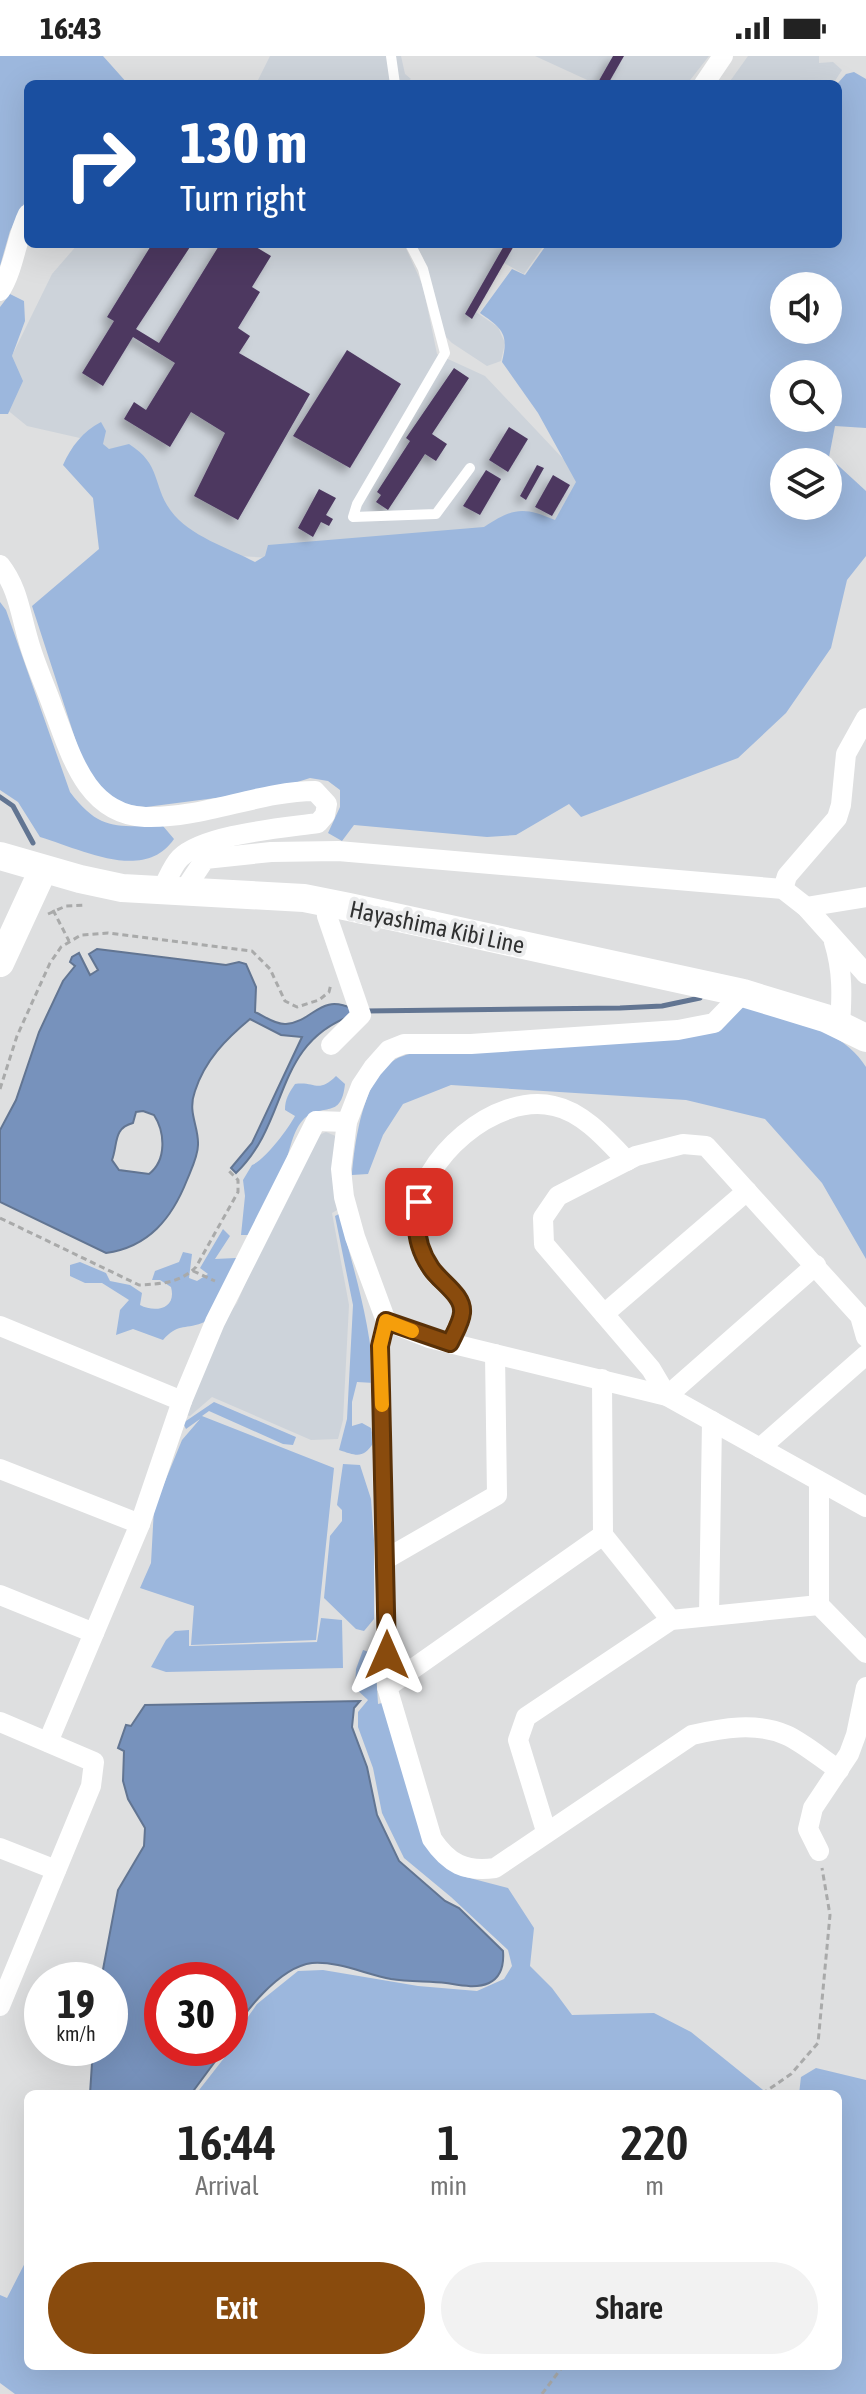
<!DOCTYPE html>
<html lang="en">
<head>
<meta charset="utf-8">
<style>
	:root { --surface:#fff; --page:#f2f2f2; --text:#222; --muted:#767676; --accent:#894b0d }
	body { margin:0; font-family:"Asap Condensed",sans-serif; background:var(--page); color:var(--text); height:100vh; display:flex; flex-direction:column; font-size:30px; white-space:nowrap }
	* { box-sizing:border-box; margin:0 }
	p { font-size:26px; color:var(--muted) }
	.icon { flex:none; width:44px; height:44px; fill:none; stroke:currentColor; stroke-width:2; stroke-linecap:round; stroke-linejoin:round }
	.map { position:relative; flex:1; overflow:hidden }
	.panel { position:absolute; left:24px; top:2034px; width:818px; height:280px; display:flex; flex-direction:column; background:var(--surface); border-radius:12px; box-shadow:0 8px 32px #0002 }
	.panel>* { flex:none }
	.guide { position:absolute; left:24px; top:24px; width:818px; height:168px; border-radius:12px; box-shadow:0 8px 32px #0002; background:#1a4fa0; color:#fff; overflow:hidden }
	.controls { position:absolute; left:770px; top:216px; display:grid; gap:16px }
	.controls a { display:grid; place-items:center; width:72px; height:72px; border-radius:50%; background:var(--surface); box-shadow:0 8px 32px #0002; font-size:40px }
	.speed { position:absolute; left:24px; top:1906px; display:flex; gap:16px; font-size:40px; font-weight:700; text-align:center }
	.speed>* { display:grid; place-content:center; width:104px; height:104px; border-radius:50%; background:var(--surface); box-shadow:0 8px 32px #0002; line-height:1 }
	.speed small { font-size:20px; font-weight:400 }
	.speed .limit { border:12px solid #d22; background:#fff; color:#111 }
	.pin { position:absolute; display:grid; place-items:center; width:68px; height:68px; color:#fff; margin:-34px; border-radius:16px; box-shadow:0 4px 12px #0006 }
	.me { position:absolute; width:88px; margin:-44px; rotate:0deg; stroke-linejoin:round; filter:drop-shadow(0 0 6px #0008) }
	.turn { display:flex; align-items:center; gap:28px; height:168px; padding:0 24px; font-size:36px }
	.turn .icon { width:104px; height:104px; stroke-width:2.5 }
	.turn b { display:block; font-size:56px; line-height:68px }
	.eta { display:flex; justify-content:space-evenly; align-items:center; height:136px; text-align:center }
	.eta b { font-size:48px; font-weight:600; line-height:56px }
	.action { display:flex; gap:16px; margin-top:auto; padding:16px 24px }
	.action a { flex:1; height:92px; border-radius:48px; background:var(--accent); color:#fff; font-size:32px; font-weight:600; line-height:92px; text-align:center }
	.action a+a { background:var(--page); color:var(--text) }
	.status { display:flex; justify-content:space-between; align-items:center; height:56px; padding:0 40px; background:var(--surface); direction:ltr }
	.status svg { height:22px; fill:currentColor }
	.map>svg:first-child { display:block }
	.built { fill:#cdd3da }
	.green { fill:#9cb7dd; fill-rule:evenodd }
	.water { fill:#7792bc; stroke:#627592; stroke-width:2; fill-rule:evenodd }
	.lines { fill:none; stroke-linecap:round; stroke-linejoin:round }
	.stream { stroke:#627592; stroke-width:5 }
	.building { fill:#4d3961; filter:url(#shadow) }
	.path { stroke:#a9aaaa; stroke-width:3; stroke-dasharray:6 4; stroke-linecap:butt }
	.lane { stroke:#fff; stroke-width:10 }
	.street { stroke:#fff; stroke-width:20 }
	.secondary { stroke:#fff; stroke-width:28 }
	.route-casing { stroke:#593108; stroke-width:20 }
	.route { stroke:#894b0d; stroke-width:14 }
	.slow { stroke:#f59e0b; stroke-width:14 }
	.labels { text-anchor:middle; dominant-baseline:central; stroke-width:8; stroke-linejoin:round; paint-order:stroke }
	.street-label { font-size:24px; fill:#303131; stroke:#ebeced }
</style>
</head>
<body>
<div class="status"><b>16:43</b><svg viewBox="0 0 49 12"><path d="M0 12V9h3v3zM5 12V6h3v6zM10 12V3h3v9zM15 12V0h3v12zM26 1h20v11H26zM47 4h2v5h-2z"/></svg></div>
<div class="map">
<svg width="866" height="2338" viewBox="0 0 866 2338">
	<defs>
		<filter id="shadow"><feDropShadow dx="-5.5" dy="5.5" stdDeviation="4" flood-color="#0004"/></filter>
	</defs>
	<rect width="100%" height="100%" fill="#dedfe0"/>
	<g class="built">
		<path d="M270 0H401L405 18 411 23 402 28H256Z"/>
		<path d="M535 0H709L687 28H596Z"/>
		<path d="M748 0H819V7L833 6 842 14 833 28H728Z"/>
		<path d="M78 188H404L423 230 437 298 485 320 586 427 561 472 359 507 220 499 161 453 93 385 27 370 0 348 2 320 52 218Z"/>
		<path d="M416 188H545L524 218 504 207 476 256 498 271 505 287 501 305 487 310 452 287 445 280 423 202Z"/>
		<path d="M326 1076 338 1081 339 1153 332 1157 349 1249 343 1364 338 1383 311 1384 212 1341 190 1360 185 1359 222 1267 237 1247 257 1200 317 1080Z"/>
	</g>
	<g class="green">
		<path d="M0 0H103L128 28H28V140L10 175 0 210Z"/>
		<path d="M854 16 866 23V372L835 370 829 401 866 435V500L847 524 831 592 786 657 738 702 581 761 569 748 516 779 487 781 354 769 342 785 328 777 340 751V734L328 725 310 722 269 735 146 751 127 749 112 744 85 713 32 550 99 493 93 442 63 409C71 391 83 375 101 366L106 375 103 388 109 393 129 388C162 409 152 429 171 455 189 480 229 492 255 506L265 500 268 489 484 471C513 452 523 450 555 464L576 426 538 357 502 306C509 278 503 273 480 257L512 213 525 219 547 188H838L837 28 846 18ZM784 230H828V274H784ZM784 318H828V362H784ZM784 406H828V450H784Z"/>
		<path d="M10 238 24 245 25 265 12 300 23 325 8 358H0V251Z"/>
		<path d="M0 546 6 554 70 736C100 776 118 770 163 770L174 783C144 827 81 793 40 781L18 746 0 734Z"/>
		<path d="M740 950C784 962 841 970 866 1011V1203L822 1127 765 1063 686 1044 451 1029 403 1048 383 1079 368 1118 352 1119C355 1084 364 1012 403 1000 412 996 424 996 435 995L682 982Z"/>
		<path d="M336 1020 345 1028C341 1065 323 1045 303 1064 291 1077 289 1101 282 1117 272 1138 261 1158 250 1179H241L245 1140 243 1124 252 1109C265 1104 288 1073 295 1060L285 1054C285 1043 289 1037 295 1028 315 1025 318 1038 336 1020Z"/>
		<path d="M339 1158C354 1214 371 1268 374 1327L357 1326 352 1346V1370L362 1367 371 1372 374 1386C363 1403 357 1400 339 1394L347 1363 353 1249 335 1160Z"/>
		<path d="M223 1173 230 1180 215 1203 236 1202C237 1219 218 1262 202 1267 183 1274 178 1267 163 1284L133 1273 116 1279 120 1254 129 1244 102 1227H85L70 1220V1209L80 1206 106 1217 110 1225 130 1229 142 1237 140 1249C155 1257 177 1253 171 1231L160 1224H152L155 1215 179 1206 183 1196 192 1198 189 1222 197 1225 208 1218 200 1212Z"/>
		<path d="M214 1346 296 1381 293 1389 283 1388 209 1355 202 1360 334 1412 316 1584 191 1589 194 1550 140 1532 151 1507 154 1452 182 1384 200 1363 186 1373 183 1367Z"/>
		<path d="M343 1408 360 1409 371 1443 374 1484V1563L364 1575 356 1573 324 1542 330 1480 342 1465V1454L337 1449Z"/>
		<path d="M321 1562 342 1564 343 1612 166 1616 151 1611 166 1584 175 1575 189 1574V1590L317 1586Z"/>
		<path d="M363 1594 375 1598 378 1648 386 1646 405 1722 462 1820 508 1832 534 1872 530 1910 552 1932 572 1959 654 1957 691 1976 768 2038H196L235 1988 240 1972 257 1948 298 1915 323 1914 418 1930 477 1935 504 1923 512 1910 508 1894 451 1841 404 1802 382 1757 373 1712 358 1671V1656L368 1644 355 1632 356 1613Z"/>
		<path d="M816 2012 866 2024V2338H15L0 2327V2239L7 2242 28 2201V2310H838V2038H799L801 2021Z"/>
	</g>
	<g class="water">
		<path d="M97 893 226 909 239 906 246 908 256 931 255 956C264 960 276 969 286 968 315 965 319 937 353 953V959C272 988 291 1064 236 1117L231 1112 252 1087 302 981 281 979 250 963C226 983 205 1004 195 1035 187 1057 199 1070 198 1089 198 1100 191 1114 187 1124 172 1162 149 1191 106 1197L0 1146V1074L16 1044 39 976 63 925 75 910 70 906 72 901 79 897 90 919 98 914 89 898ZM143 1055 154 1059C165 1076 167 1104 149 1118L119 1114 112 1104C118 1088 113 1072 133 1067L136 1056Z"/>
		<path d="M360 1645 354 1652 352 1671 367 1711 377 1759 399 1805 445 1845 459 1852 503 1895C504 1908 502 1921 489 1927 476 1933 459 1929 446 1927 428 1925 409 1926 391 1923 365 1918 338 1905 312 1907 280 1911 240 1958 230 1986V1924H162V1992H225L191 2038H90L93 1992H110V1924H101L118 1834 144 1790 145 1772 128 1743 123 1725 124 1695 118 1692 126 1669 131 1670 145 1649Z"/>
	</g>
	<g class="lines">
		<g class="stream">
			<path d="M0 741 13 750 33 787"/>
			<path d="M366 955 620 952 662 950 700 942"/>
		</g>
	</g>
	<g class="building">
		<path d="M613 0H624L608 28H597Z"/>
		<path d="M152 188H192L136 273 159 287 220 188H251L271 200 252 231 260 236 238 272 250 280 239 297 310 338 238 464 194 440 225 377 191 356 170 391 124 363 134 346 146 354 175 307 133 281 103 330 82 317 114 265 107 261Z"/>
		<path d="M505 188H515L472 263 465 258Z"/>
		<path d="M347 294 401 328 350 412 293 380Z"/>
		<path d="M454 312 469 322 432 378 447 388 436 405 425 398 388 454 376 446 381 439 377 436 410 385 406 382Z"/>
		<path d="M509 371 528 383 508 416 489 404Z"/>
		<path d="M537 409 544 412 526 444 520 440Z"/>
		<path d="M486 414 501 423 480 459 463 450Z"/>
		<path d="M553 419 570 429 552 460 535 451Z"/>
		<path d="M319 433 336 442 326 459 333 463 329 470 321 466 313 481 298 472Z"/>
	</g>
	<g class="lines">
		<g class="path">
			<path d="M53 854 69 885"/>
			<path d="M48 858 66 850 86 849"/>
			<path d="M0 1033 17 980 50 907 61 891 81 879 108 877 252 895 270 913 285 945 297 951 319 944 329 936 331 928"/>
			<path d="M0 1162 139 1229C161 1228 180 1227 196 1211L238 1136V1124L229 1115"/>
			<path d="M193 1215 215 1225"/>
			<path d="M762 2038 791 2018 818 1987 830 1859 822 1812"/>
			<path d="M542 2338 563 2310"/>
		</g>
		<g class="lane">
			<path d="M391 0 395 28"/>
			<path d="M410 188 423 213 445 297 357 448 353 461 436 458 470 412"/>
		</g>
		<g class="street">
			<path d="M704 28 723 0"/>
			<path d="M0 235C14 214 16 182 28 158"/>
			<path d="M0 509C18 532 20 556 28 583 34 606 45 629 53 652 71 699 86 758 145 761 202 763 260 735 315 735L327 748 325 759 318 767C284 772 204 778 180 802 172 810 167 825 161 835"/>
			<path d="M783 833 787 820 837 762 841 749 846 698 866 662"/>
			<path d="M183 836 205 803 271 796 338 795 783 833 806 851 866 918"/>
			<path d="M326 847 327 860 361 959 331 989"/>
			<path d="M806 851 866 841"/>
			<path d="M834 886C843 915 842 940 840 969"/>
			<path d="M743 937 714 967 678 974 471 988H404L389 994 373 1012 361 1030 347 1066 341 1113 344 1141 355 1181 386 1265 380 1290 387 1631 432 1783C449 1808 465 1816 495 1812L692 1679C722 1672 756 1666 786 1679 804 1687 822 1703 839 1714"/>
			<path d="M604 1258 747 1135"/>
			<path d="M386 1265 429 1282 667 1340 866 1451"/>
			<path d="M0 1270 182 1345"/>
			<path d="M450 1287C454 1278 460 1267 462 1258 465 1240 441 1227 432 1214 422 1200 415 1179 416 1161 419 1103 495 1036 554 1050 583 1056 607 1084 627 1105"/>
			<path d="M602 1323 603 1479 671 1564"/>
			<path d="M667 1340 651 1313 544 1188 543 1162 558 1140 636 1100 683 1088 706 1090 860 1260 866 1281"/>
			<path d="M667 1340 816 1209"/>
			<path d="M760 1392 866 1299"/>
			<path d="M0 1413 140 1468"/>
			<path d="M386 1503 497 1439 495 1298"/>
			<path d="M0 1539 94 1577"/>
			<path d="M819 1549V1425"/>
			<path d="M709 1560 712 1365"/>
			<path d="M387 1631 603 1479"/>
			<path d="M0 1666 94 1706 91 1730 0 1950"/>
			<path d="M48 1686 140 1468 182 1345 215 1266 316 1065 347 1066"/>
			<path d="M546 1775 518 1684 526 1661 671 1564 819 1549 866 1597"/>
			<path d="M0 1792 56 1814"/>
			<path d="M819 1795 808 1773 813 1752 849 1698 856 1679 866 1631"/>
		</g>
		<g class="secondary">
			<path d="M0 800 80 823 122 832 304 842 349 851 743 937 825 962 866 982"/>
			<path d="M0 907 43 814"/>
		</g>
	</g>
	<g class="lines">
		<defs>
			<path id="route" d="M387 1599 380 1290 386 1265 450 1287C454 1278 461 1267 462 1257 464 1239 440 1226 431 1212 417 1192 414 1169 419 1146"/>
		</defs>
		<use href="#route" class="route-casing"/>
		<use href="#route" class="route"/>
		<path class="slow" d="M382 1349 380 1290 386 1265 412 1275"/>
	</g>
	<g class="labels">
		<g class="street-label">
			<text transform="translate(437 871) rotate(12)">Hayashima Kibi Line</text>
		</g>
	</g>
</svg>
<div class="controls">
<a><svg class="icon" aria-label="sound" viewBox="0 0 24 24"><path d="M4 9h4l5-4v14l-5-4H4zM17 9q2 3 0 6"/></svg></a>
<a><svg class="icon" aria-label="search" viewBox="0 0 24 24"><circle cx="10" cy="10" r="6"/><path d="M15 15l6 6"/></svg></a>
<a><svg class="icon" aria-label="layers" viewBox="0 0 24 24"><path d="M12 4l9 5-9 5-9-5zM3 14l9 5 9-5"/></svg></a>
</div>
<div class="speed"><div>19<small>km/h</small></div><div class="limit">30</div></div>
<div class="pin" style="left:419px;top:1146px;background:#d93025"><svg class="icon" aria-label="arrive" viewBox="0 0 24 24"><path d="M6 21V4h12l-3 4 3 4H6"/></svg></div>
<svg class="me" style="left:387px;top:1599px" viewBox="-20 -20 40 40"><path d="M0-17L14 15 0 8-14 15z" fill="#894b0d" stroke="#fff" stroke-width="4"/></svg>
<div class="guide">
<div class="turn"><svg class="icon" aria-label="right" viewBox="0 0 24 24"><path d="M7 20v-9h11M14 6l5 5-5 5"/></svg><div><b>130 m</b>Turn right</div></div>
</div>
<section class="panel">
<div class="eta">
<div><b>16:44</b><p>Arrival</p></div>
<div><b>1</b><p>min</p></div>
<div><b>220</b><p>m</p></div>
</div>
<div class="action"><a>Exit</a><a>Share</a></div>
</section>
</div>
</body>
</html>
